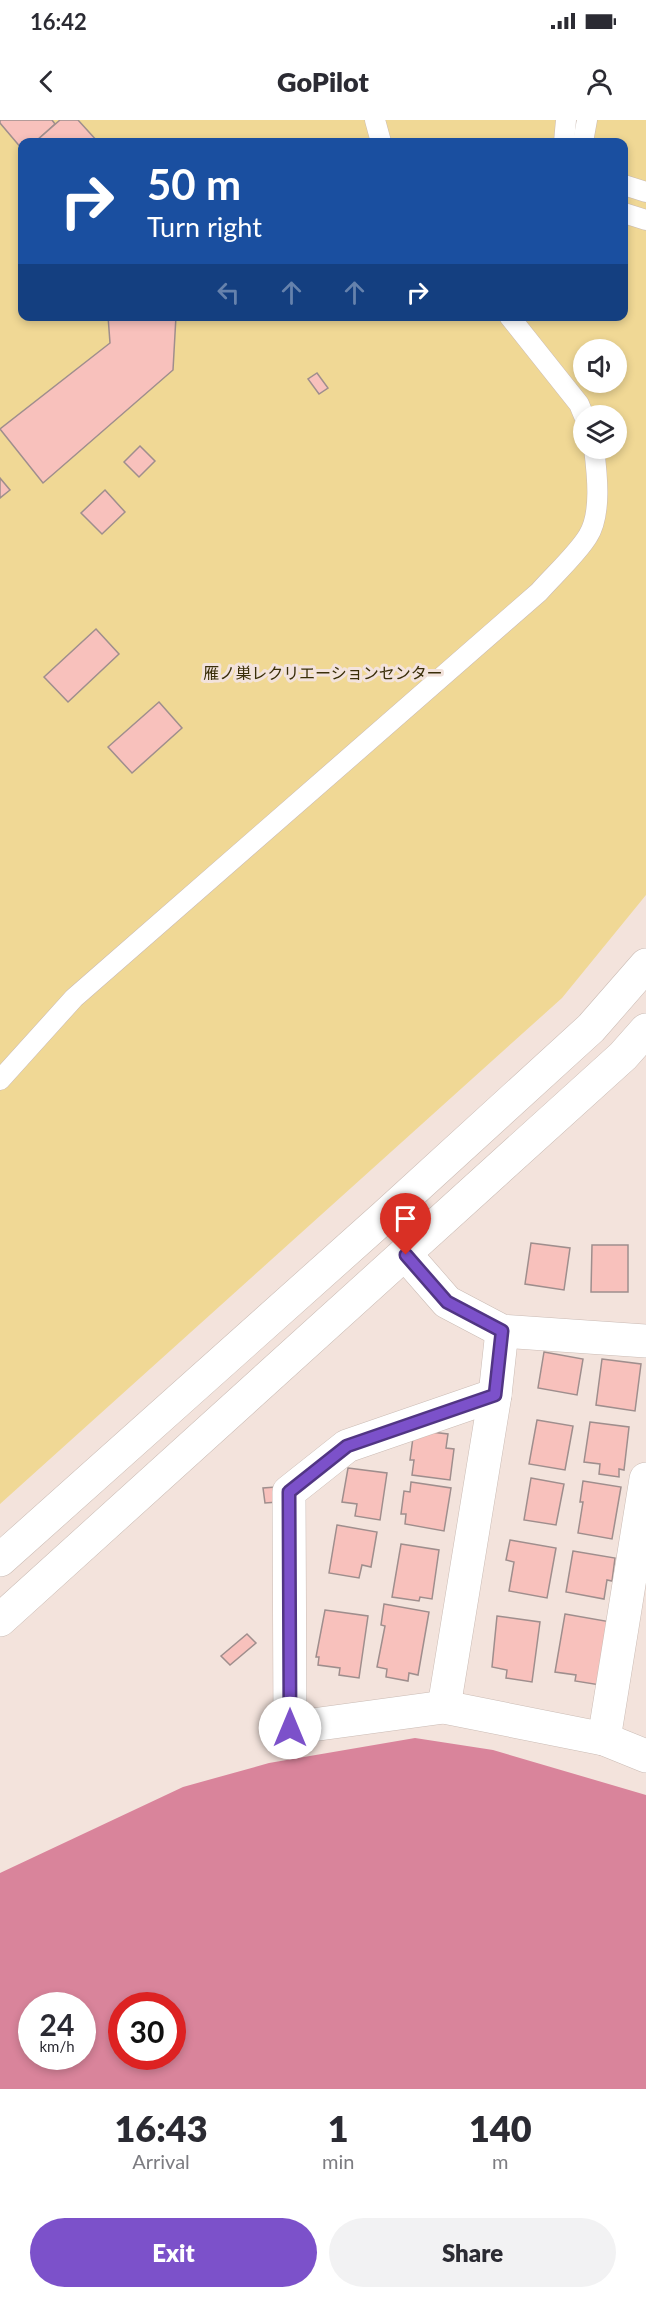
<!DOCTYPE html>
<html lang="en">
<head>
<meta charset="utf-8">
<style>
	:root { --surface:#fff; --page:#f2f2f3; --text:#2b2b33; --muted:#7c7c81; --accent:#7c51ca }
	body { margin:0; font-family:Lato,"Noto Sans JP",sans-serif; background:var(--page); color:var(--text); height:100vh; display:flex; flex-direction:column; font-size:22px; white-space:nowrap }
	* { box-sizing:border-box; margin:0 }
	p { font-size:20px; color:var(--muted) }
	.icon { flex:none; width:33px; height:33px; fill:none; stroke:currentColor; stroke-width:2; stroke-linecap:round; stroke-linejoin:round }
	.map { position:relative; height:1969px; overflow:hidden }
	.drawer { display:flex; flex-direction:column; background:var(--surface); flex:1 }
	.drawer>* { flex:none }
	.hud { position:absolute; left:18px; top:18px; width:610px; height:183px; border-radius:12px; box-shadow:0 3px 9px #0003; background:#1a4fa0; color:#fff; overflow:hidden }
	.controls { position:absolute; left:573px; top:219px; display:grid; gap:12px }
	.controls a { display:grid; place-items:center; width:54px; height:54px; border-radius:50%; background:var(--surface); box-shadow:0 3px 9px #0003; font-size:30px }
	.speed { position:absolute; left:18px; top:1872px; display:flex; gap:12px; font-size:30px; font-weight:700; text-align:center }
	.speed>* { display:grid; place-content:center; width:78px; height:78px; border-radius:50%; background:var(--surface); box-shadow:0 3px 9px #0003; line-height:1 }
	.speed small { font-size:15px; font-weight:400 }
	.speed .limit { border:9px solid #d22; background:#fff; color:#111 }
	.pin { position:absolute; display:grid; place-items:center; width:51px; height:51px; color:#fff; margin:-62px -26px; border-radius:50% 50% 50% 0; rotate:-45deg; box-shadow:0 0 6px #0007 }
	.pin .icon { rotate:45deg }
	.me { position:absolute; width:66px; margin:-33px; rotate:0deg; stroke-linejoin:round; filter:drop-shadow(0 0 4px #0008) }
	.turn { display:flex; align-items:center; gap:21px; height:126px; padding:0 30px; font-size:27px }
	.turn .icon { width:78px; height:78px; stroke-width:2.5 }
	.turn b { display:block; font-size:42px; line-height:51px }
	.lanes { display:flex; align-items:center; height:57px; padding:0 30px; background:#0003; justify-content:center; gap:30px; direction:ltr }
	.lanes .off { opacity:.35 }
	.eta { display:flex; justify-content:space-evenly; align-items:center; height:102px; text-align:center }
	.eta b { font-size:36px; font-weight:800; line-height:42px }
	.action { display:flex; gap:12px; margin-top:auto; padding:12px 30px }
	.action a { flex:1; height:69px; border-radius:36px; background:var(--accent); color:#fff; font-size:24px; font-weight:800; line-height:69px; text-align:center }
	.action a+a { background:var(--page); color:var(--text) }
	.status { display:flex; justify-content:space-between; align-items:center; height:42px; padding:0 30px; background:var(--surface); direction:ltr }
	.status svg { height:16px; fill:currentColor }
	header { display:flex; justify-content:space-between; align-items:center; height:78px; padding:0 30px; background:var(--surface); font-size:27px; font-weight:800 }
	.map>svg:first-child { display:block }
	.green { fill:#f0d895; fill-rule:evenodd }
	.water { fill:#d9849b; fill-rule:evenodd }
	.building { fill:#f8c1bc; stroke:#9f8e8d; stroke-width:1.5 }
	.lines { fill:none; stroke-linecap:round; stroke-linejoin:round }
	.service-casing { stroke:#cabbb4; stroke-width:21 }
	.minor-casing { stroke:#cabbb4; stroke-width:34 }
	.tertiary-casing { stroke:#cabbb4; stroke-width:34 }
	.service { stroke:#fff; stroke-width:20 }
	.minor { stroke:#fff; stroke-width:33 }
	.tertiary { stroke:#fff; stroke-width:33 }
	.route-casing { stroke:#513583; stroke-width:15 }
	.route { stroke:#7c51ca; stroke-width:10 }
	.labels { text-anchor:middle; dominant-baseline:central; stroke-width:6; stroke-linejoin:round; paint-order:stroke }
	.park-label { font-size:16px; fill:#3a2e09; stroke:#f3e3dc }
</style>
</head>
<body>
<div class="status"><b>16:42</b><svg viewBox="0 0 49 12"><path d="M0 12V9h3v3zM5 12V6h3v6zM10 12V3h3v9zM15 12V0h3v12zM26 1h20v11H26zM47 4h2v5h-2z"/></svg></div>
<header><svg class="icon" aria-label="back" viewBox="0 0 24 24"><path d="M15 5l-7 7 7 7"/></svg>GoPilot<svg class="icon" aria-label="person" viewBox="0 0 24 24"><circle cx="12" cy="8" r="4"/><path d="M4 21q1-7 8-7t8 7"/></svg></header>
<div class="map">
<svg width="646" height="1969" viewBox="0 0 646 1969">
	<rect width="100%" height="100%" fill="#f3e3dc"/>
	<path class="green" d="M0 0H646V775L562 878 0 1384ZM22 22H624V196H22ZM584 230H616V262H584ZM584 296H616V328H584Z"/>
	<path class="water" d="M415 1618 493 1630 646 1675V1969H0V1753L183 1667 269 1643ZM32 1886H82V1936H32ZM122 1886H172V1936H122Z"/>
	<g class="building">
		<path d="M0 0H52L55 4 35 22H22V29L0 3Z"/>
		<path d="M60 0H78L98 22H35Z"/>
		<path d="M108 196H176L173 250 43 363 0 309 110 223Z"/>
		<path d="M317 253 328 268 319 274 308 259Z"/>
		<path d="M140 326 155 341 139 357 124 342Z"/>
		<path d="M0 358 10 370 0 378Z"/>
		<path d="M105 370 125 392 102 414 81 393Z"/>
		<path d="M96 509 119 534 68 582 44 557Z"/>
		<path d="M159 582 182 608 132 653 108 627Z"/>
		<path d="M531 1123 570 1128 564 1170 525 1164Z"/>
		<path d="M592 1125H628V1172H591Z"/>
		<path d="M544 1232 583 1239 577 1275 538 1268Z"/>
		<path d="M602 1239 641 1244 635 1291 596 1285Z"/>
		<path d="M537 1300 573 1306 565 1350 529 1344Z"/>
		<path d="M590 1302 629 1307 624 1350 619 1349V1357L599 1354 600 1344 584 1342Z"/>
		<path d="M414 1310 448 1314 446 1328 454 1329 450 1360 412 1355 414 1340H410Z"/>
		<path d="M348 1348 387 1353 380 1400 355 1396 357 1384 342 1382Z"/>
		<path d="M531 1358 564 1364 556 1405 524 1400Z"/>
		<path d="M583 1361 621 1367 612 1419 578 1413 583 1382H580Z"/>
		<path d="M411 1362 451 1368 444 1411 405 1404 406 1394H401L404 1371 410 1372Z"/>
		<path d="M276 1367 278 1382 265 1383 263 1368Z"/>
		<path d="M337 1405 377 1412 371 1447 362 1445 359 1458 329 1453Z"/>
		<path d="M510 1420 556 1428 547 1478 509 1471 514 1442 506 1440Z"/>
		<path d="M401 1424 439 1430 432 1479 420 1477 419 1481 392 1477Z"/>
		<path d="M573 1431 615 1438 612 1461 607 1460 604 1479 566 1472Z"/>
		<path d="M384 1484 429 1492 418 1555 409 1553 408 1561 386 1557 387 1549 377 1547 385 1506 381 1505Z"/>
		<path d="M325 1490 368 1496 359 1558 339 1555 340 1548 318 1545 319 1537H316Z"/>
		<path d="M565 1494 611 1502 600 1565 575 1561 576 1555 555 1552Z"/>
		<path d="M497 1496 540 1502 532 1562 506 1558 507 1550 492 1547Z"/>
		<path d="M247 1514 256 1523 230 1545 221 1536Z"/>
	</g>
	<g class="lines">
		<defs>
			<g id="service">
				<path d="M375 0 381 22"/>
				<path d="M564 22 566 0"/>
				<path d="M583 22 587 0"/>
				<path d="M624 65 646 72"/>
				<path d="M624 93 646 100"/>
				<path d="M509 196 579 284 584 296"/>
				<path d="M0 960 74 878 539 472C553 456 578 433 588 416 602 394 597 353 594 328"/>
			</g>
			<g id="minor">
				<path d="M406 1135 447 1182 502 1211 646 1221"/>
				<path d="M495 1275 347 1326 289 1372 290 1608 444 1587 604 1619 646 1636"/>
				<path d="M444 1587 495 1275 502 1211"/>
				<path d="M604 1619 646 1359"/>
			</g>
			<g id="tertiary">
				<path d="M0 1440 385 1096 591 908 646 845"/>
				<path d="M0 1500 623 936 646 910"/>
			</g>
		</defs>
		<use href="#service" class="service-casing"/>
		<use href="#minor" class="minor-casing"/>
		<use href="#tertiary" class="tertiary-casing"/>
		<use href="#service" class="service"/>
		<use href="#minor" class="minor"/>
		<use href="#tertiary" class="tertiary"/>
	</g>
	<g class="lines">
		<defs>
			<path id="route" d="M290 1608 289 1372 347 1326 495 1275 502 1211 447 1182 406 1135"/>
		</defs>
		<use href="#route" class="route-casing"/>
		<use href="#route" class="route"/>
	</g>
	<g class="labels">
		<g class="park-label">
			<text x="323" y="552">雁ノ巣レクリエーションセンター</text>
		</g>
	</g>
</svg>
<div class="controls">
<a><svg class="icon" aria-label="sound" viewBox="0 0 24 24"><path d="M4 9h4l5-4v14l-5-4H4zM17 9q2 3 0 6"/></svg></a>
<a><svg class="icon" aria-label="layers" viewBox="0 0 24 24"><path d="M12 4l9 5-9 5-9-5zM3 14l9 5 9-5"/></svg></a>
</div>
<div class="speed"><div>24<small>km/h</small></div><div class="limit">30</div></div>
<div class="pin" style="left:406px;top:1135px;background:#d93025"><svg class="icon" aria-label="arrive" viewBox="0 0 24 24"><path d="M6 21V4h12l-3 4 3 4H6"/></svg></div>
<svg class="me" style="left:290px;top:1608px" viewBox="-20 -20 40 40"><circle r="19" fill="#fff"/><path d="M0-13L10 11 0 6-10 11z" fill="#7c51ca"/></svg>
<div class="hud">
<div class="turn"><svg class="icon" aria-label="right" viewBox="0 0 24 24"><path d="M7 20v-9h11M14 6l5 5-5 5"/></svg><div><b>50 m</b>Turn right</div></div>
<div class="lanes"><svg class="icon off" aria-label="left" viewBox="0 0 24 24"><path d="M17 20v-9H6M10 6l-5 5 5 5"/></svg><svg class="icon off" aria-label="ahead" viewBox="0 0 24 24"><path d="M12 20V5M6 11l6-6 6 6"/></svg><svg class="icon off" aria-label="ahead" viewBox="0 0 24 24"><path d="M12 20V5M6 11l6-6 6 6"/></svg><svg class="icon" aria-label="right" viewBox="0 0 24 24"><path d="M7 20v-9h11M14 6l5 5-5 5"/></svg></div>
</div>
</div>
<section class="drawer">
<div class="eta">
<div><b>16:43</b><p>Arrival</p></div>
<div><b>1</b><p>min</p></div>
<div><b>140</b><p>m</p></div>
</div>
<div class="action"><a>Exit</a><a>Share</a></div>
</section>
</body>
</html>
